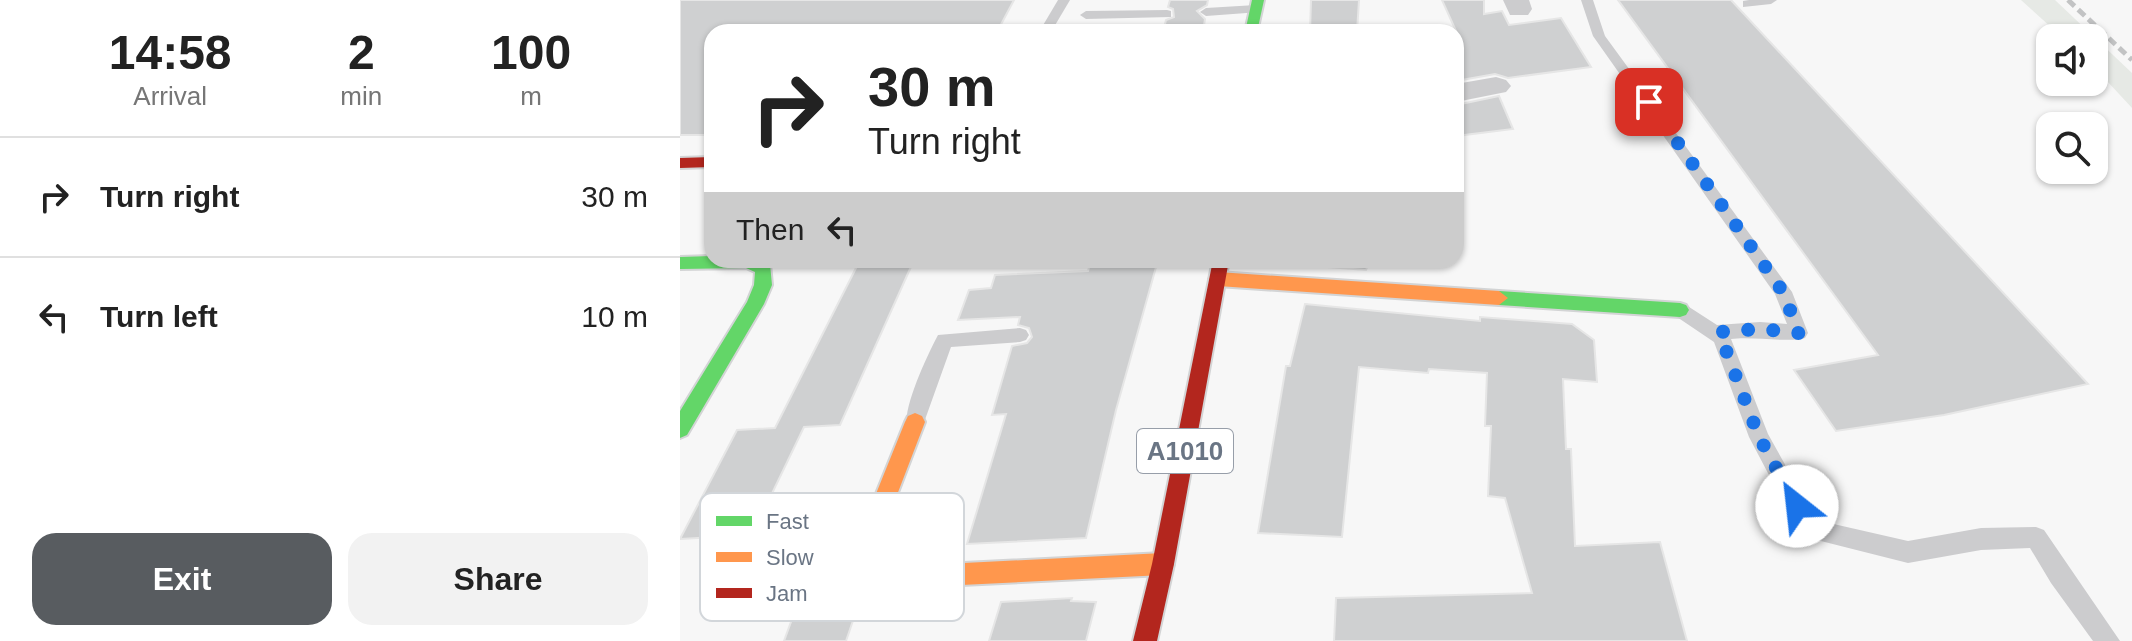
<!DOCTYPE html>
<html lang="en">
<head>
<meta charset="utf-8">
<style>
	:root { --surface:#fff; --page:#f2f2f2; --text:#222; --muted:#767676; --line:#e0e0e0; --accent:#585c60 }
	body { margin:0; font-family:Helvetica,sans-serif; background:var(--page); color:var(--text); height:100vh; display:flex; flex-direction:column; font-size:30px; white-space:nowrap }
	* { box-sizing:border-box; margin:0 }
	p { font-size:26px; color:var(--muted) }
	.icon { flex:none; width:44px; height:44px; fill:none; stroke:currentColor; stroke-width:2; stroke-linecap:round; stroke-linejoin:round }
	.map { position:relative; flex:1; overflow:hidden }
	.drawer { display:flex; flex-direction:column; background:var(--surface); width:680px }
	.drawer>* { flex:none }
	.banner { position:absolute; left:24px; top:24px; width:760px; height:244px; border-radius:24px; box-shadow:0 2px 6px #0004; background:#fff; color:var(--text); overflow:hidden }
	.controls { position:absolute; left:1356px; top:24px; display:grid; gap:16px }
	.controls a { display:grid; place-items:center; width:72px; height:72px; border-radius:16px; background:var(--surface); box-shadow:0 2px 6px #0004; font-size:40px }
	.pin { position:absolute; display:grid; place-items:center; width:68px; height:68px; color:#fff; margin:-34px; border-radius:16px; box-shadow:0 4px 12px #0006 }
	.me { position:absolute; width:88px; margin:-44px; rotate:331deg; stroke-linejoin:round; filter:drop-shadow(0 0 6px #0008) }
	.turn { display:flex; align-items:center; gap:28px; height:168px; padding:0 32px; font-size:36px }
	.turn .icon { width:104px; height:104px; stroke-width:2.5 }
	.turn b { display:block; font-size:56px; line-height:68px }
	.then { display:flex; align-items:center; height:76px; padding:0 32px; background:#0003; gap:16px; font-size:30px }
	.eta { display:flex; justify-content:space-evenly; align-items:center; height:136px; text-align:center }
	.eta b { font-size:48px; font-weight:600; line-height:56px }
	.button { display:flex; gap:16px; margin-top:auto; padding:16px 32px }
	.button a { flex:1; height:92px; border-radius:24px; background:var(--accent); color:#fff; font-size:32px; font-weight:600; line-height:92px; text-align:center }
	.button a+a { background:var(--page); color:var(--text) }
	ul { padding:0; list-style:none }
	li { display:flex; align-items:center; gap:24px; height:120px; padding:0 32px; border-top:2px solid var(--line) }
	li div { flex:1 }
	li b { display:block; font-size:30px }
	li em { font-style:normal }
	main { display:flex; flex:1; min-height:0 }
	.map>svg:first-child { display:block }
	.green { fill:#e6e9e5 }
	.building { fill:#cfd0d1; stroke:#e6e6e6; stroke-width:2 }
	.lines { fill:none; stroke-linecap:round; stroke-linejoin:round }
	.fast-casing { stroke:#d3d4d5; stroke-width:4 }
	.slow-casing { stroke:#d3d4d5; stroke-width:4 }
	.jam-casing { stroke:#d3d4d5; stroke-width:4 }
	.lane { fill:#ccccce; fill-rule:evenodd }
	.street { fill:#ccccce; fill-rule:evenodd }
	.fast { fill:#63d668; fill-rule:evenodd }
	.slow { fill:#ff974d; fill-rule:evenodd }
	.jam { fill:#b3261e; fill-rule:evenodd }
	.rail { stroke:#c2c3c4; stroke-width:5; stroke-dasharray:9 5; stroke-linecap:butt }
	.route { stroke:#1a73e8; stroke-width:14; stroke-dasharray:0 25.2 }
	.labels { text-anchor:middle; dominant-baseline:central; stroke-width:8; stroke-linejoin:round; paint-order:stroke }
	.shield { fill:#fff; stroke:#979ea9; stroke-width:2 }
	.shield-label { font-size:26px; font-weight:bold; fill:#6a7584 }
	.key { fill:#fff; stroke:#d2d6da; stroke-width:2 }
	.key-label { font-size:22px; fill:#6a7584 }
</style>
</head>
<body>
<main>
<section class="drawer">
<div class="eta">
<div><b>14:58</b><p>Arrival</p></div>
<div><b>2</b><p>min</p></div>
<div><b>100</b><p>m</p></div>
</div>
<ul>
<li><svg class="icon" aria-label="right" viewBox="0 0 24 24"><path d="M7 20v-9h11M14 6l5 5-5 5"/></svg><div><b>Turn right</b></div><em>30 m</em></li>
<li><svg class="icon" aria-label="left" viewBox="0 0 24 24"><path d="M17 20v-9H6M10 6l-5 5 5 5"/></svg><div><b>Turn left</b></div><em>10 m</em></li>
</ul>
<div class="button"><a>Exit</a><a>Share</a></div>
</section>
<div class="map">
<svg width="1452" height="641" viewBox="0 0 1452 641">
	<rect width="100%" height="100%" fill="#f7f7f7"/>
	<path class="green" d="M1341 0H1375L1452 73V108L1414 67V38H1383Z"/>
	<g class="building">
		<path d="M0 0H334L317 32H32V135H0Z"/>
		<path d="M490 0H528L527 5 517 11 525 19 523 32H483L486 20 494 17 493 9 488 7Z"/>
		<path d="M631 0H679L677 32H630Z"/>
		<path d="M762 0H804V14L822 11 829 25 881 18 911 67 828 78 815 74 776 81V31Z"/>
		<path d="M938 0H1051L1408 384 1264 415 1156 431 1114 370 1198 355Z"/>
		<path d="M819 96 833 129 776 136V105Z"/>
		<path d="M234 260 160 425 124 427 72 535 0 539 57 430 95 428 179 262Z"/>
		<path d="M411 260H478L436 410 406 538 287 544 326 414 312 415 332 346 347 343 352 337 349 328 338 325 340 317 278 320 289 290 311 288 315 275 408 271Z"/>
		<path d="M636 260H690L686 270 635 266Z"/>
		<path d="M625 304 800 321V317L892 324 914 340 917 382 883 379 886 449H891L895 546 980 542 1007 641H654L656 598 852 593 825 498 808 496 811 426H805L807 373 749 369 748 373 679 367 662 537 578 533 606 366H610Z"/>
		<path d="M392 598 391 601 416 602 406 641H309L321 602Z"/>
		<path d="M178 606 166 641H104L115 611Z"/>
	</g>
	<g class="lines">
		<defs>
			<g id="fast">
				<path d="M572 0H584L577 32H565Z"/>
				<path d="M32 256V260H80L90 264 92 285 84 304 7 435 0 438V411L67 302 74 285 75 272 66 268 0 269V257Z"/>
				<path d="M819 291 1000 303 1006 305 1009 310 1006 315 1000 317 819 305 810 298Z"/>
			</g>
			<g id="slow">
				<path d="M538 272 819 291 828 298 819 305 538 286 529 279Z"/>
				<path d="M235 413 242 416 245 422 207 521 198 556 205 567 483 553 491 556 494 564 491 572 483 575 199 589 191 586 176 557 185 521 225 422 228 416Z"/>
			</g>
			<g id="jam">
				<path d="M32 157V167L0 168V158Z"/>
				<path d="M533 260H549L494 564 477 641H453L472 564Z"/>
			</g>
		</defs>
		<use href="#fast" class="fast-casing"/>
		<use href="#slow" class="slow-casing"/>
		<use href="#jam" class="jam-casing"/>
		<g class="lane">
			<path d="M378 0H390L371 32H359Z"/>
			<path d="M901 0H913L925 36 1112 292 1128 333 1125 338C1110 343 1072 336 1051 339L1088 434 1136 520 1228 541 1301 528 1356 527 1364 530 1440 641H1413L1371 583 1350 548 1301 550 1228 563 1121 536 1069 437 1034 342 994 315 991 310 994 305H1006L1037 325 1080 322 1107 324 1095 294 913 36Z"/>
			<path d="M1069 0H1097L1091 4 1063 7V1Z"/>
			<path d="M576 5 580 6V12L526 16 520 12 526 8Z"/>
			<path d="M487 10 491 11V17L406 19 400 15 406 11Z"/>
			<path d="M340 328 346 330 349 335 346 340 340 342 271 347 242 428 235 431 228 428C220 412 249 352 258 335Z"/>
		</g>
		<g class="street">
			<path d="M823 0H849L852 9 848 15H830Z"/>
			<path d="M816 77 826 80 831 86 826 92 776 102V84Z"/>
			<path d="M187 534 204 541 210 557 204 573 187 580 86 594 69 588 62 571 69 554 86 548Z"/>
		</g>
		<use href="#fast" class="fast"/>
		<use href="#slow" class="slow"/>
		<use href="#jam" class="jam"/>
		<path class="rail" d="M1388 0 1452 60"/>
	</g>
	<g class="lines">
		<path class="route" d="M969 102 1103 292 1119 333 1080 329 1039 332 1079 437 1117 506"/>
	</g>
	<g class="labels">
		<rect class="shield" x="457" y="429" width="96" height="44" rx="6"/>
		<g class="shield-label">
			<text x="505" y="451">A1010</text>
		</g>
	</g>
	<rect x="20" y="493" width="264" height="128" rx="12" class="key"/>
	<rect x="36" y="516" width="36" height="10" fill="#63d668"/>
	<rect x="36" y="552" width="36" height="10" fill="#ff974d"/>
	<rect x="36" y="588" width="36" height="10" fill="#b3261e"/>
	<g class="key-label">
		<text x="86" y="529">Fast</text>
		<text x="86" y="565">Slow</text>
		<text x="86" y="601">Jam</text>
	</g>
</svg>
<div class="controls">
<a><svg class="icon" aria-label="sound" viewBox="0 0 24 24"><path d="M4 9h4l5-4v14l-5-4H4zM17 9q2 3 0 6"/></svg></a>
<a><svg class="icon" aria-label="search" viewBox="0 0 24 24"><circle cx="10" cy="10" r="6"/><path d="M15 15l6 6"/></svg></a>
</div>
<div class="pin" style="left:969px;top:102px;background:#d93025"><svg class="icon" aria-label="arrive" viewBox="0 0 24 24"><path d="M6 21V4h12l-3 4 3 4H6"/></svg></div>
<svg class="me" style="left:1117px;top:506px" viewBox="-20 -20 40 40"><circle r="19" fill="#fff"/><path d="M0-13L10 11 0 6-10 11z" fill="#1a73e8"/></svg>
<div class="banner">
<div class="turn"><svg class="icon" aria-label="right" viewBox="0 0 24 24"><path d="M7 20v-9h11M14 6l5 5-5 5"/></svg><div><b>30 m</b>Turn right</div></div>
<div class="then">Then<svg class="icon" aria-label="left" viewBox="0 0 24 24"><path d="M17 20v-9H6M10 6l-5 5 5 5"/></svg></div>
</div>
</div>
</main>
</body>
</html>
